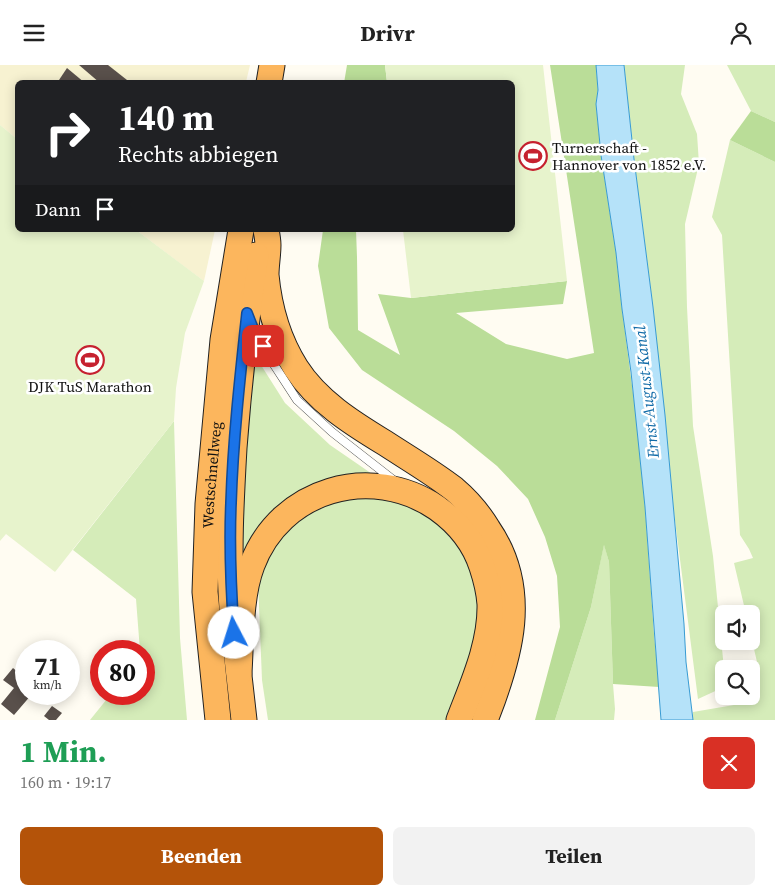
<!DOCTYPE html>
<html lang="de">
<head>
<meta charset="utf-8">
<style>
	:root { --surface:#fff; --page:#f2f2f2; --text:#222; --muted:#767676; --accent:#b45309 }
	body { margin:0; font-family:"Source Serif 4",serif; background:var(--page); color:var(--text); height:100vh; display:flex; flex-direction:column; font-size:19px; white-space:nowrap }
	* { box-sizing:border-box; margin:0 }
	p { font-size:16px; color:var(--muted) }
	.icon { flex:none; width:28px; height:28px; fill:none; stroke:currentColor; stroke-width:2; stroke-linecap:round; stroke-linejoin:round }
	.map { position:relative; height:655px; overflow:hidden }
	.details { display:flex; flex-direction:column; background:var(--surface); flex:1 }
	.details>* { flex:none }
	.hud { position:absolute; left:15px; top:15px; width:500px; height:152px; border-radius:8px; box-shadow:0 2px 12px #0003; background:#202124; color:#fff; overflow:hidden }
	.controls { position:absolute; left:715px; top:540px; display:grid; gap:10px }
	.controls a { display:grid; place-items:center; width:45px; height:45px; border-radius:8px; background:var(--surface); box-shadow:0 2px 12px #0003; font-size:25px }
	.speed { position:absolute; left:15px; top:575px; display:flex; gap:10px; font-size:25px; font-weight:700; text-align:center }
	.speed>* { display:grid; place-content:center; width:65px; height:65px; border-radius:50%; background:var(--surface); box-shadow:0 2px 12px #0003; line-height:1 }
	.speed small { font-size:12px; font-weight:400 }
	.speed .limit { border:8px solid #d22; background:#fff; color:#111 }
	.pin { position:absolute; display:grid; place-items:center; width:42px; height:42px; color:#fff; margin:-21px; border-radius:10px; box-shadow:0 2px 8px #0006 }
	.me { position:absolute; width:55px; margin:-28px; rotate:355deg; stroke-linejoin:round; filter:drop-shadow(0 0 4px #0008) }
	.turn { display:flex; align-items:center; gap:18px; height:105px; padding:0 20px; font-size:22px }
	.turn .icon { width:65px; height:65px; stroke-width:2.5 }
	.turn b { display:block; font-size:35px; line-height:42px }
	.then { display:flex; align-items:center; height:48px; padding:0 20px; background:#0003; gap:10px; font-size:19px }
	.round { display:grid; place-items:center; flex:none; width:52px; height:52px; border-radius:8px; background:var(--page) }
	.summary { display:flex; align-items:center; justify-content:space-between; height:85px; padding:0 20px }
	h1 { font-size:30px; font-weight:700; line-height:38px; color:#1e9e55 }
	.primary-button { display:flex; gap:10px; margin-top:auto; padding:10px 20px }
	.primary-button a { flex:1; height:58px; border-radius:8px; background:var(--accent); color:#fff; font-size:20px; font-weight:700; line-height:58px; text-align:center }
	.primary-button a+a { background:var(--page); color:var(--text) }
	header { display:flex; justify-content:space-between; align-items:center; height:65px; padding:0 20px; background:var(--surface); font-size:22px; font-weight:700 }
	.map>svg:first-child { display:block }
	.farmland { fill:#f7f2d1 }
	.green { fill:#d5ecb9 }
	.forest { fill:#badd98 }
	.pitch { fill:#e7f3cc }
	.water { fill:#b5e2f9; stroke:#389bd3 }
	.building { fill:#59504b }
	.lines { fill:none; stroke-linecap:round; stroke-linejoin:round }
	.service-casing { stroke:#434343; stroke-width:9 }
	.trunk-casing { stroke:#212121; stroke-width:27 }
	.service { stroke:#fff; stroke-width:8 }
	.trunk { stroke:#fcb65d; stroke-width:25 }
	.route-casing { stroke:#114b97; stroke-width:12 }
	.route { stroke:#1a73e8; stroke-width:9 }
	.labels { text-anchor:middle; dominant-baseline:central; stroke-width:5; stroke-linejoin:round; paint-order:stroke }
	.poi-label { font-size:15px; fill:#101010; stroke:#fff; text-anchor:start }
	.street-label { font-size:15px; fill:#101010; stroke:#fff }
	.water-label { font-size:16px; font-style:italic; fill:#126ca8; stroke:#fff }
</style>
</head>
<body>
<header><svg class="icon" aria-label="menu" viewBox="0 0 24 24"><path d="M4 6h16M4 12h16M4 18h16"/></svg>Drivr<svg class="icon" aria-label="person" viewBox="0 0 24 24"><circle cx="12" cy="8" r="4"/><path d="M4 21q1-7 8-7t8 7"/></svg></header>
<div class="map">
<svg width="775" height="655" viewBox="0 0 775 655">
	<rect width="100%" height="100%" fill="#fffcf2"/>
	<g class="farmland">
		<path d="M0 0H250L246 17 18 18 17 74 0 60Z"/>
		<path d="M136 165H215L204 216 185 202Z"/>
	</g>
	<g class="green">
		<path d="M624 0H685L681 29 697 69 699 99 685 159 687 242 693 361 713 491 724 604V622L698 634 673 440 653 242 634 94Z"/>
		<path d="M727 0H775V57L751 46Z"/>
		<path d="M730 75 775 97V655H693V647L734 640 745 631H751V624L754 620 757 597 751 571V549H746L734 498 753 493 749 484 740 470 722 170 712 152Z"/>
		<path d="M254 289 285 338 330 380 378 413 343 412 240 500 242 435Z"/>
		<path d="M174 356 180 573 187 655H90L111 629H144V586H140L136 534 73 485Z"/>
		<path d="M349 432 390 433 416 443 439 460 460 484 472 509 478 537 476 566 469 600 448 655H268L262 615 258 516 275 477 293 457 315 442Z"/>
		<path d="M604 479 609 497 613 619 615 644 614 655H555L591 542Z"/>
	</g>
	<g class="forest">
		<path d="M347 0H385L387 17 344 18Z"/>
		<path d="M550 0H596L598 25 596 39 601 90 616 188 622 244 636 351 645 442 654 569 659 622 613 619 609 497 604 480 591 542 555 655H535L560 562 557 511 545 472 528 434 497 401 454 366 362 305 329 263 318 201 323 165H356L357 192 358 265 400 290 378 229 411 233 567 216 563 239 456 248 506 279 567 294 594 288Z"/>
		<path d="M751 46 775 57V97L730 75Z"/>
	</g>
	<g class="pitch">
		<path d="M385 0H543L567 216 411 233 403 165H512V18L387 17Z"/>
		<path d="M0 60 17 74 18 165H136L204 216 185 268 176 323 174 356 55 507 6 469 0 476Z"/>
	</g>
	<path class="water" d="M596 0H624L634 94 653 242 665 350 684 559 686 597 693 655H661L645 442 631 307 622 244 616 188 601 90 596 39 598 25Z"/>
	<g class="building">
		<path d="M79 0H108L127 15 125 18H100Z"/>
		<path d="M67 3 85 18H57Z"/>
		<path d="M13 603 26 614V629H32L14 650 1 639 14 623 3 615Z"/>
		<path d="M52 641 62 648 56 655H49L44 651Z"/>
	</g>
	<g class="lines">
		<defs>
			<path id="service" d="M254 265 269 292 297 335 332 367 396 417"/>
			<g id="trunk">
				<path d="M269 18 272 0"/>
				<path d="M266 165C267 170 268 175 268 180 268 190 266 200 266 210 269 242 279 276 296 303 317 336 352 358 385 378 408 393 432 407 454 424 467 435 479 449 488 464 530 525 510 592 485 655"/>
				<path d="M232 543C228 490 231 436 234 383 239 318 246 254 256 190"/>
				<path d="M237 593 244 655"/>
				<path d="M239 608C241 575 240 531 252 500 280 424 371 398 437 443 458 458 474 477 482 502 486 514 489 526 490 539 491 579 473 618 459 655"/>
				<path id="s1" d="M218 655 205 527 208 439 223 275 241 165"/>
			</g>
		</defs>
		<use href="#service" class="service-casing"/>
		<use href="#trunk" class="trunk-casing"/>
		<use href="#service" class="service"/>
		<use href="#trunk" class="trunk"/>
	</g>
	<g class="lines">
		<defs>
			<path id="route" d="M234 568C231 525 229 482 231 438 233 375 240 312 247 248L256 271 263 281"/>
		</defs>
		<use href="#route" class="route-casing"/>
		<use href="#route" class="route"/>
	</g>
	<defs>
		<symbol id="stadium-ring" viewBox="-11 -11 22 22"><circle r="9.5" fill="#fff" stroke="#c6212f" stroke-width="1.5"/><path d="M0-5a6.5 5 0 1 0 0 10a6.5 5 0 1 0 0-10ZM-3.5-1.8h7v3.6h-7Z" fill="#c6212f"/></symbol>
	</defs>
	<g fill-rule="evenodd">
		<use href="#stadium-ring" x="517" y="75" width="32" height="32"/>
		<use href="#stadium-ring" x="74" y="279" width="32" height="32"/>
	</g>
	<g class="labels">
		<g class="poi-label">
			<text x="552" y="82">Turnerschaft -<tspan x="552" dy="17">Hannover von 1852 e.V.</tspan></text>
			<text x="90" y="321" text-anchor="middle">DJK TuS Marathon</text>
		</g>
		<g class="street-label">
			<text stroke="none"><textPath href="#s1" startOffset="246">Westschnellweg</textPath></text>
		</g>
		<g class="water-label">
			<text transform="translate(646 327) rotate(-96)">Ernst-August-Kanal</text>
		</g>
	</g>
</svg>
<div class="controls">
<a><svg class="icon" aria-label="sound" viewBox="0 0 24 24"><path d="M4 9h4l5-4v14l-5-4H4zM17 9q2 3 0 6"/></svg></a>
<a><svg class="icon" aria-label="search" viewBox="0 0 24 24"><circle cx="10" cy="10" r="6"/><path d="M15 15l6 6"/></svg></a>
</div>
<div class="speed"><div>71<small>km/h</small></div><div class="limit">80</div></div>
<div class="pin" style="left:263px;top:281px;background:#d93025"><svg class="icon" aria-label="arrive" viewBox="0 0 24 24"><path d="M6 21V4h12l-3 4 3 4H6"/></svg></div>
<svg class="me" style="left:234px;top:568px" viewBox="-20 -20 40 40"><circle r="19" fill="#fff"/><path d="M0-13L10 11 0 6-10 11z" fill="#1a73e8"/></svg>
<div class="hud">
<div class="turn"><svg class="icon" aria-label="right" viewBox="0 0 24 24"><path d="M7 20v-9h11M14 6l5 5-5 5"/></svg><div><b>140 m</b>Rechts abbiegen</div></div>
<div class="then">Dann<svg class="icon" aria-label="arrive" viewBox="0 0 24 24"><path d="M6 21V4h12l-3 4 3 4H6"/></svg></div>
</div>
</div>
<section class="details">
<div class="summary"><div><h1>1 Min.</h1><p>160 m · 19:17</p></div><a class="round" style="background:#d93025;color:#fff"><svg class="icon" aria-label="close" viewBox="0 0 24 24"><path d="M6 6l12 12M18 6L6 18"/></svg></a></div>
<div class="primary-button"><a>Beenden</a><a>Teilen</a></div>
</section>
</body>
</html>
